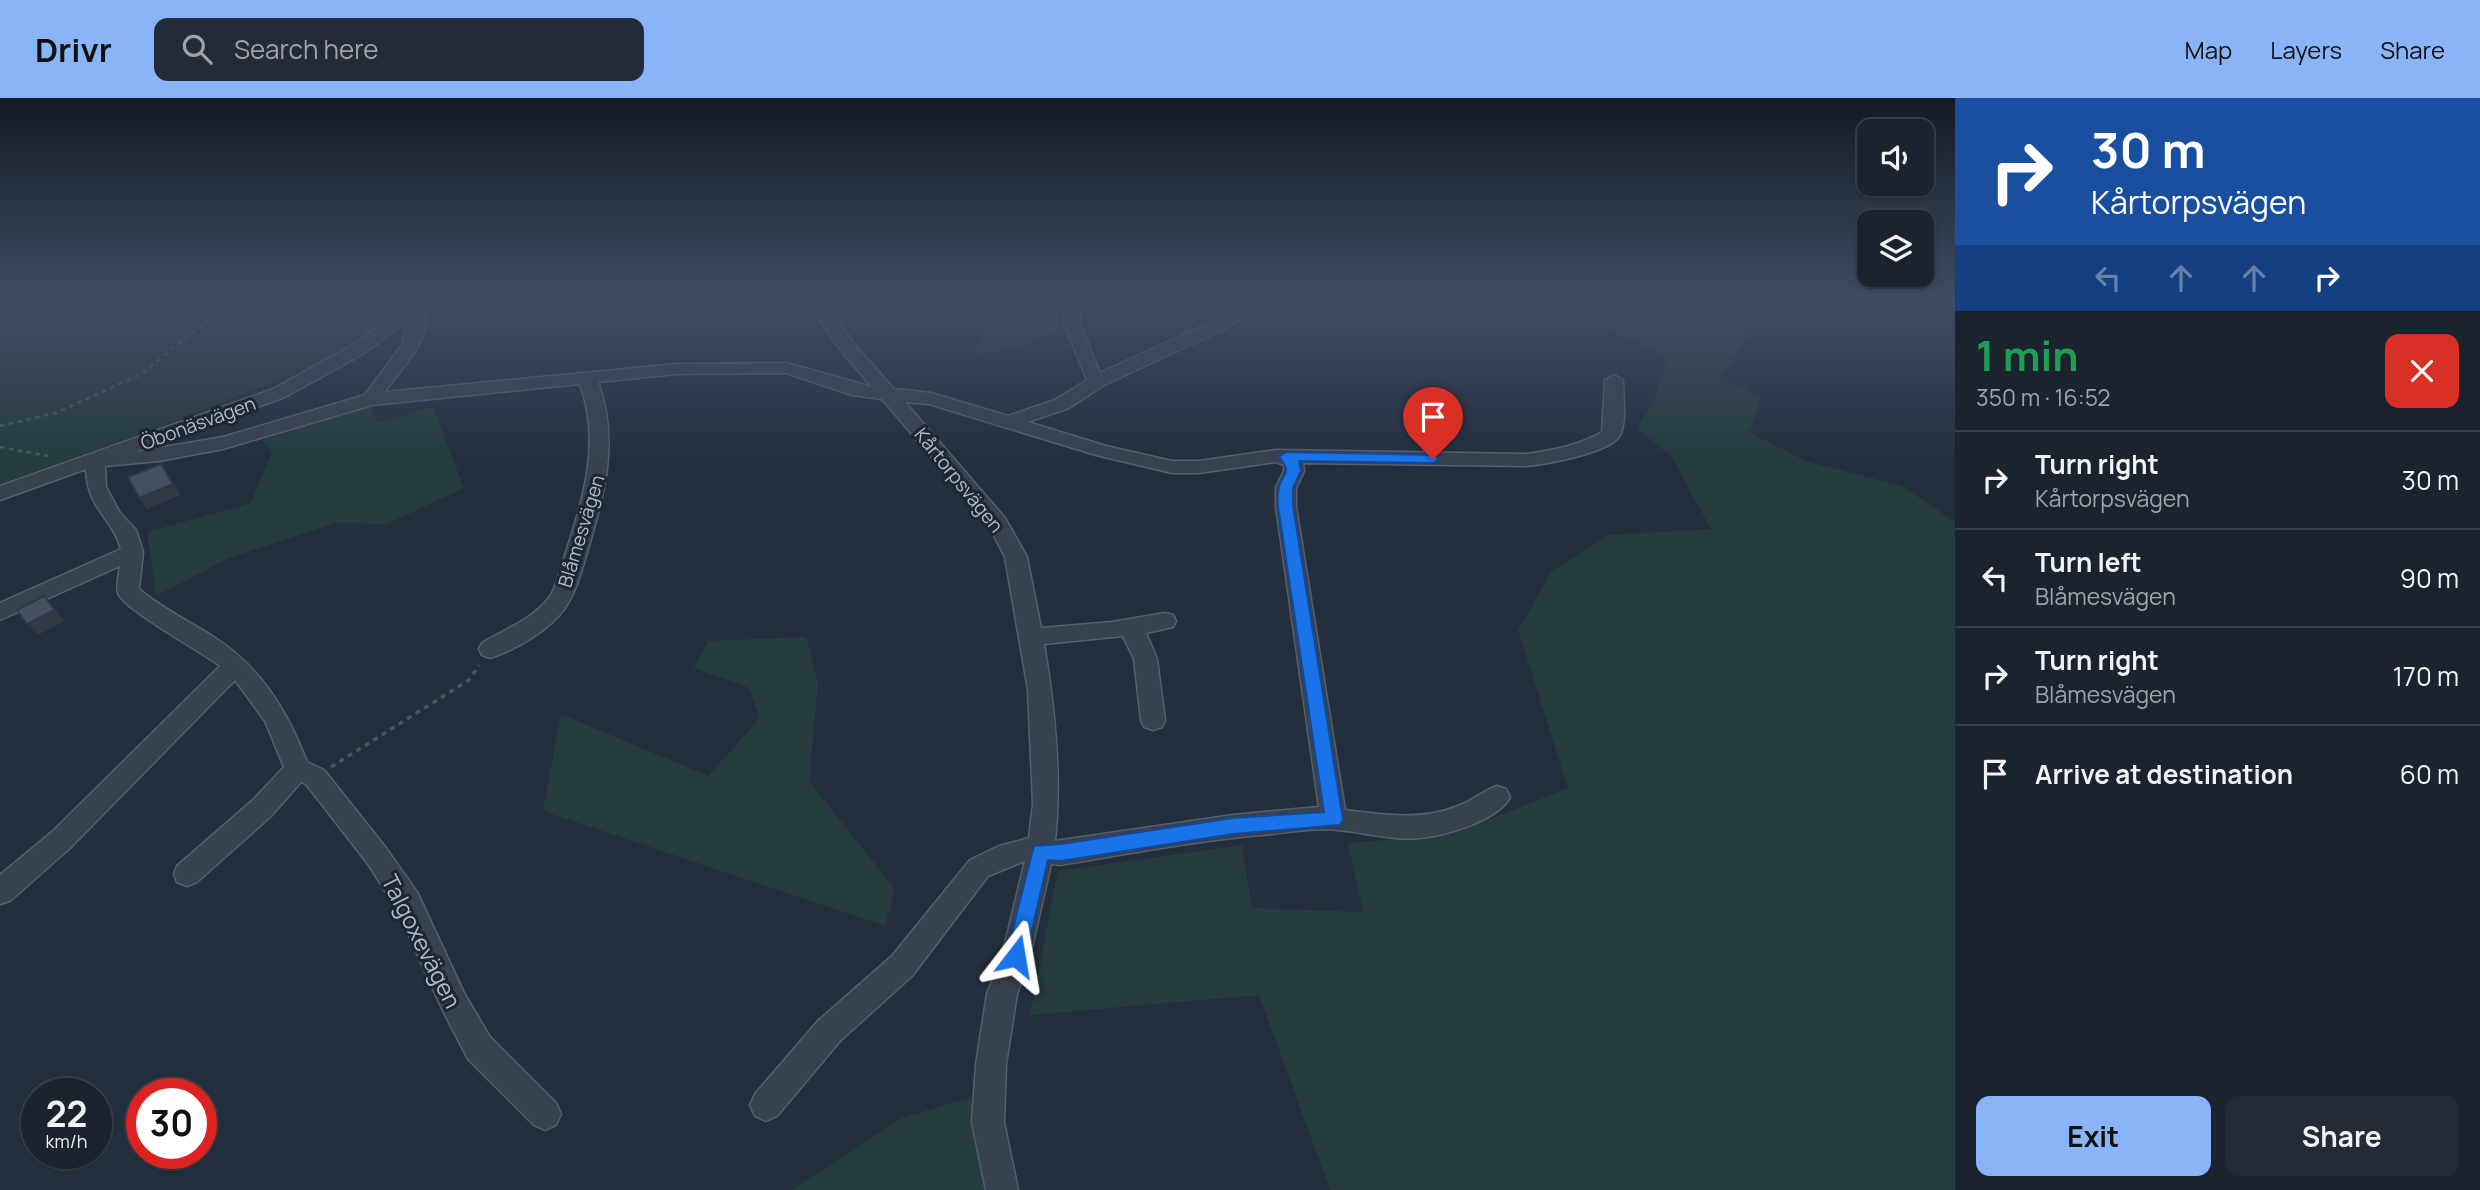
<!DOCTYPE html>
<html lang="en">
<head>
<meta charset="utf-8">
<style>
	:root { --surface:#1b232e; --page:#242b36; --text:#f1f3f6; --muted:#a0a4aa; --line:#39404a; --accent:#8ab4f8 }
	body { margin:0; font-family:Manrope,sans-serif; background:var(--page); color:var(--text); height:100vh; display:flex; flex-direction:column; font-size:26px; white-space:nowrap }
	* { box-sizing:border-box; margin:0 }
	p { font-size:23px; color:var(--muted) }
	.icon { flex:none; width:38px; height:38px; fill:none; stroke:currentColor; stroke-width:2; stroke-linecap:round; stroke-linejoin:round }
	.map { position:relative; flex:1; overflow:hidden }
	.sheet { display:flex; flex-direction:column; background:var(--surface); width:525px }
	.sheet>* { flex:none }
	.guide { background:#1a4fa0; color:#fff; overflow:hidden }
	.buttons { position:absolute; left:1857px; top:21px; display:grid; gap:14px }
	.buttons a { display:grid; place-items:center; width:77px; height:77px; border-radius:14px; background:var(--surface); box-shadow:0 2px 5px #0004,0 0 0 2px var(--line); font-size:35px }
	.speed { position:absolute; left:21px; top:980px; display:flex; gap:14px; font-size:35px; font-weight:700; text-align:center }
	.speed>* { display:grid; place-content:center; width:91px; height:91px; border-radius:50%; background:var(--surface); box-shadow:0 2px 5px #0004,0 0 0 2px var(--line); line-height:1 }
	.speed small { font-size:18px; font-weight:400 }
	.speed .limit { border:10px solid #d22; background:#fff; color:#111 }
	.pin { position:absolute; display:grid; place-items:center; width:60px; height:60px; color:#fff; margin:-72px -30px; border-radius:50% 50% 50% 0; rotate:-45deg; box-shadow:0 0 7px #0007 }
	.pin .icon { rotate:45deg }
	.me { position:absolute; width:77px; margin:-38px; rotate:14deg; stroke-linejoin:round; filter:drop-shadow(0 0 5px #0008) }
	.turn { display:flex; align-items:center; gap:24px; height:147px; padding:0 21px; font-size:32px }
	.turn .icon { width:91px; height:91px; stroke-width:2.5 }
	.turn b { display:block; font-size:49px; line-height:60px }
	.lanes { display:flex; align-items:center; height:66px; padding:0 21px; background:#0003; justify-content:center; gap:35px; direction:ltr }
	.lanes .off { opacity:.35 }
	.round { display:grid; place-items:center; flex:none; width:74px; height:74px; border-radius:14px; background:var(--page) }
	.headline { display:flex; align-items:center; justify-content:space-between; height:119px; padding:0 21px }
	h1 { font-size:42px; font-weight:700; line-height:52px; color:#1e9e55 }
	.action { display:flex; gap:14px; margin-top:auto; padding:14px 21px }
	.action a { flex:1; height:80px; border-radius:14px; background:var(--accent); color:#111; font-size:28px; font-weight:700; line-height:80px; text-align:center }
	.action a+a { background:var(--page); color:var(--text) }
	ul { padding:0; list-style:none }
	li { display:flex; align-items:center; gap:21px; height:98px; padding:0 21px; border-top:2px solid var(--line) }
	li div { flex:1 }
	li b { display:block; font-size:26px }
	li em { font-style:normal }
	header { display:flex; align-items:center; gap:42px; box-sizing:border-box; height:98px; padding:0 35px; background:var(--accent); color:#111 }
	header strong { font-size:33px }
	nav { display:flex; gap:38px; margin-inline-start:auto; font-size:24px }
	.search { width:490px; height:63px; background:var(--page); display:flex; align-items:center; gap:18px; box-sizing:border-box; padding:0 24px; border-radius:14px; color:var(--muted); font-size:26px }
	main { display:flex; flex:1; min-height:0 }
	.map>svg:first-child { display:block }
	.green { fill:#263c3f }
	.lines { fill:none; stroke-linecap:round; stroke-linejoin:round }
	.minor-casing { stroke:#565f6c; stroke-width:3 }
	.path-far1 { stroke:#44595c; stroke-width:2.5; stroke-dasharray:4.5 4.5; stroke-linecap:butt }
	.path { stroke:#44595c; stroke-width:3.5; stroke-dasharray:5 5; stroke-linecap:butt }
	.minor { fill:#38414e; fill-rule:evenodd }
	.shaded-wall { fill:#303945 }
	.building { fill:#455162; stroke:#303945; stroke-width:2 }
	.route { fill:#1a73e8; stroke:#114b97; stroke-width:2 }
	.labels { text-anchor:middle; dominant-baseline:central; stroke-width:6; stroke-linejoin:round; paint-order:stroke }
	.street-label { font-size:19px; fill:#b4bcc9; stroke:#1d2633 }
	.near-street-label { font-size:23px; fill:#b4bcc9; stroke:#1d2633 }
</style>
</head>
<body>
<header>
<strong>Drivr</strong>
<div class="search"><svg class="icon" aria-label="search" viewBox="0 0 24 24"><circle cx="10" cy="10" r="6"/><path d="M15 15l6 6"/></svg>Search here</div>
<nav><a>Map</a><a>Layers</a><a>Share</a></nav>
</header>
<main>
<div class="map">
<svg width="1955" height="1092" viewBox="0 0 1955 1092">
	<rect width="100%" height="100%" fill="#242f3e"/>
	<g class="green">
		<path d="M0 207H405L324 264 147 334 0 386Z"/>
		<path d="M993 207H1059L1057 233 1013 252 974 256Z"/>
		<path d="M1573 207H1702L1751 235 1721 278 1761 299 1750 335 1806 363 1902 388 1955 424V1092H1330L1259 897 1030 917 1058 773 1242 747 1252 810 1363 814 1348 745 1450 737 1568 690 1518 532 1552 473 1608 437 1711 431 1671 358 1637 331 1657 297 1667 259 1600 227Z"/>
		<path d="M369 308 378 324 433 309 464 390 387 426 337 425 231 459 156 498 147 434 251 405 272 354 262 342Z"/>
		<path d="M806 539 818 586 809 683 895 791 885 828 543 713 561 616 708 678 760 620 749 590 694 570 708 543Z"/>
		<path d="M972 999 986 1092H791L902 1020Z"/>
	</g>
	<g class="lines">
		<defs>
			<path id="minor" d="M408 207H427L424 211C432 246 402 267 385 294L676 266 787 265 872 289 843 255 809 207H826L855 247 894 291 931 295 1008 318 1055 302 1087 282 1065 228 1064 207H1080L1081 228 1100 275 1217 221 1238 207H1258L1229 229 1104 287 1069 310 1028 324 1106 348 1172 363H1199L1276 352 1527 356C1553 352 1580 347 1602 334L1605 282 1614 277 1623 282C1623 298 1627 323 1620 337 1611 355 1546 366 1527 368L1303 365 1304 373 1296 390V409L1345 712C1383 717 1422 723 1458 708 1472 703 1483 693 1497 688L1506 691 1510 699C1499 722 1445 738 1420 740 1388 743 1357 732 1325 731 1308 731 1289 734 1272 736 1201 742 1131 755 1061 767L1051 766 1030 858 1017 896 1006 966 1004 1024 1018 1092H986L972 1024 976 966 987 896 1002 858 1025 763 988 778 912 878 840 943 777 1018 766 1023 755 1018 750 1007 755 996 818 923 892 858 970 762 999 748 1029 740 1033 706 1028 592 1005 459 987 424 882 301 852 297 786 275 676 276 598 284C619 341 605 395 588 451 582 471 577 492 565 510 550 532 515 552 490 560L482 557 479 551 482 545C504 532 533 521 549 500 558 487 561 469 566 454 584 398 601 344 580 286L372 307 223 351 159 363 105 368 106 389 120 415 136 432 143 454 139 491C161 510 187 522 212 538 260 568 287 612 307 664L324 672 386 750 417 794 464 895 490 939 556 1005 561 1016 556 1027 545 1032 534 1027 468 961 444 915 397 812 368 766 306 686 301 684 271 718 197 784 187 788 177 784 174 776 177 768 253 702 284 669 265 623 235 582 70 750 10 803 0 806V777L52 734 220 568C202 554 123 511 118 495 116 488 119 476 120 468L0 522V505L121 451C112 419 87 411 86 371L0 402V388L273 291 351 248ZM409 222 402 247 365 297 223 339 135 354 285 299 363 256ZM905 304 929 306 1096 357 1172 375H1199L1276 364 1284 367V373L1276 390V409L1319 709 1233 717 1055 743C1062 678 1055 610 1044 546L1123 538 1134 561 1141 622 1144 629 1153 632 1162 629 1165 622 1157 561 1146 535 1173 529 1176 523 1173 517 1165 515 1112 524 1041 530 1027 459 1005 420Z"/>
		</defs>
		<use href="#minor" class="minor-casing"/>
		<g class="path-far1">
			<path d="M0 328 56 315 141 276 227 207"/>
			<path d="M0 349 53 359"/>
		</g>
		<path class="path" d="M331 669 469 582 479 567"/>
		<use href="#minor" class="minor"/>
	</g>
	<g class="shaded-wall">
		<path d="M161 366 181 397 147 411 139 400Z"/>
		<path d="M44 498 54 509 65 523 38 537 27 526Z"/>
	</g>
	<g class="building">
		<path d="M161 366 173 386 139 400 128 379Z"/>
		<path d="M44 498 55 512 27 526 17 512Z"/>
	</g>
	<linearGradient id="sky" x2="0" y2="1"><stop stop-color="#141a22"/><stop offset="0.57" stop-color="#3f4d63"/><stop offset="1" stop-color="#3f4d63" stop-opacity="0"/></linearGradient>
	<rect width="1955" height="360" fill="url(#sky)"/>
	<path class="route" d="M1286 354 1433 357 1440 361 1433 365 1299 363 1301 373 1293 390V408L1343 722 1340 727 1233 736 1061 763 1048 762 1026 858 1023 865 1016 868 1009 865 1006 858 1034 748 1061 746 1233 720 1324 714 1278 408C1278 403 1277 396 1279 390 1283 373 1293 376 1279 359Z"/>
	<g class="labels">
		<g class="street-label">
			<text transform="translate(198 325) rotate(-20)">Öbonäsvägen</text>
			<text transform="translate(959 382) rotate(51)">Kårtorpsvägen</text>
			<text transform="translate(581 433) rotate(-73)">Blåmesvägen</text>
		</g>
		<g class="near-street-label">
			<text transform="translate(422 843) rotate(63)">Talgoxevägen</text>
		</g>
	</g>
</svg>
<div class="buttons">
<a><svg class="icon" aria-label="sound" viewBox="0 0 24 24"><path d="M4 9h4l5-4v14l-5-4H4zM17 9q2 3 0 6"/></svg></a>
<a><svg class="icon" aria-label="layers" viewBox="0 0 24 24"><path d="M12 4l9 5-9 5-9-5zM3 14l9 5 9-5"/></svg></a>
</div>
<div class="speed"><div>22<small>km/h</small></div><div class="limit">30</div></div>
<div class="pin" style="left:1433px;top:361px;background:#d93025"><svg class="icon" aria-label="arrive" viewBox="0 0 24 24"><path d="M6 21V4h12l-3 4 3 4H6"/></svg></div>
<svg class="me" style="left:1016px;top:858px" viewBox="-20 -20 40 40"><path d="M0-17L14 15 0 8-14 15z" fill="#1a73e8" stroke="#fff" stroke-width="4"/></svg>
</div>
<section class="sheet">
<div class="guide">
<div class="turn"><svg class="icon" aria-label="right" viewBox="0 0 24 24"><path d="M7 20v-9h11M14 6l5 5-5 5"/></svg><div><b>30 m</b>Kårtorpsvägen</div></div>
<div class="lanes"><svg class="icon off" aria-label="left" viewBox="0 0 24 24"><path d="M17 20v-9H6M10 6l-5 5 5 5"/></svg><svg class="icon off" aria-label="ahead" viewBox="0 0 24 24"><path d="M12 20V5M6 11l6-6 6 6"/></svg><svg class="icon off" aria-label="ahead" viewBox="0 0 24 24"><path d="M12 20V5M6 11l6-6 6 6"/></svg><svg class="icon" aria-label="right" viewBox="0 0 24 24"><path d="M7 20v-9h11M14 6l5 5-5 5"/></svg></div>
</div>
<div class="headline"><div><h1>1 min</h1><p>350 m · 16:52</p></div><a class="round" style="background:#d93025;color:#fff"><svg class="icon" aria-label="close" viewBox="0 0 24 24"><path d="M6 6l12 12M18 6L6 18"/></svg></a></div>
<ul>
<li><svg class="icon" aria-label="right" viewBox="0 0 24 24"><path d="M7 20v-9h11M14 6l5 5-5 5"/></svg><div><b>Turn right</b><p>Kårtorpsvägen</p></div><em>30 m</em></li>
<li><svg class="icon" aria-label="left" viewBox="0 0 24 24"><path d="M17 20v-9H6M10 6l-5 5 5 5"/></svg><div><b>Turn left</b><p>Blåmesvägen</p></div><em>90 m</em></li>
<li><svg class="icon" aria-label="right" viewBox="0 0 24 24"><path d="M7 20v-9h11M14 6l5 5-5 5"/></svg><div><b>Turn right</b><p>Blåmesvägen</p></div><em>170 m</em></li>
<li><svg class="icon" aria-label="arrive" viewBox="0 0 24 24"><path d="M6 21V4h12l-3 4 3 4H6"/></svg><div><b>Arrive at destination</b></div><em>60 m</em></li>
</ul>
<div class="action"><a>Exit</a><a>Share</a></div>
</section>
</main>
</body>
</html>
